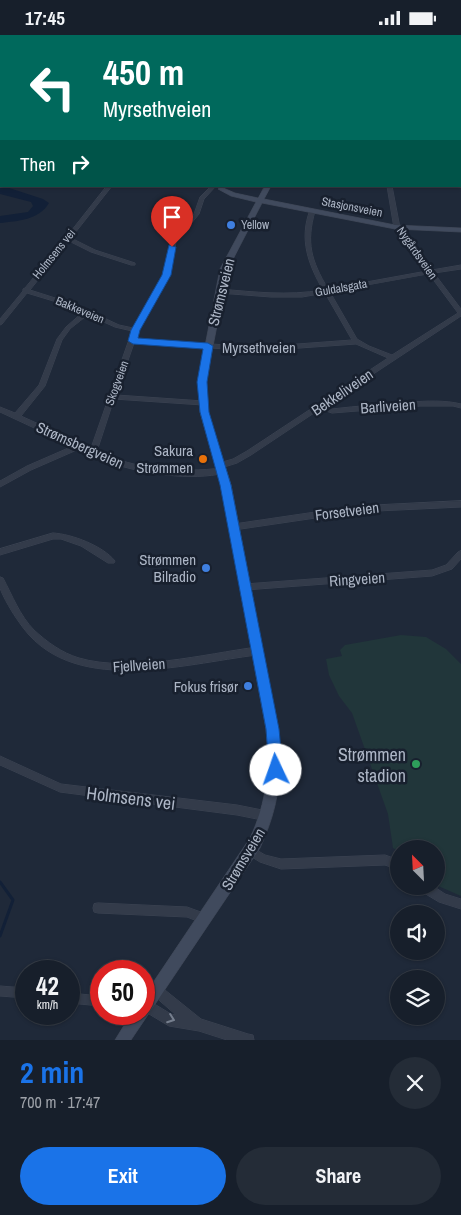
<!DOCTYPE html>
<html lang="en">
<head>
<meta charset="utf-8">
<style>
	:root { --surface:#171f2b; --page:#242c37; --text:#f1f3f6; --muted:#9ea2a9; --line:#363d47; --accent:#1a73e8 }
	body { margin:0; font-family:"Archivo Narrow",sans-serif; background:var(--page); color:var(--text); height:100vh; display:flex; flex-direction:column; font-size:19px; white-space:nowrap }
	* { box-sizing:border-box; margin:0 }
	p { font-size:16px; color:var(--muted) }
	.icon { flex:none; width:28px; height:28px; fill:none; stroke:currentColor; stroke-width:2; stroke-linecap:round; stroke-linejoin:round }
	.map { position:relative; height:1005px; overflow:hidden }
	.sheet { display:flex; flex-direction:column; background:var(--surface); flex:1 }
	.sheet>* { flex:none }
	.hud { position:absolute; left:0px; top:0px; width:461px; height:152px; box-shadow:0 1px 4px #0004,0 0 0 1px var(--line); background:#00695c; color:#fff; overflow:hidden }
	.needle { width:32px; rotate:336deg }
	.tools { position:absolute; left:390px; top:805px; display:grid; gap:10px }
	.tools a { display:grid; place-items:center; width:55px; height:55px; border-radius:50%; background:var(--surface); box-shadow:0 1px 4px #0004,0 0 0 1px var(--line); font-size:25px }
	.speed { position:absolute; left:15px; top:925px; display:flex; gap:10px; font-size:25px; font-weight:700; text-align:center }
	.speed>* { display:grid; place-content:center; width:65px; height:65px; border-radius:50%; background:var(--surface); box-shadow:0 1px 4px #0004,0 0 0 1px var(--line); line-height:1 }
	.speed small { font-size:12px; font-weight:400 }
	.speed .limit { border:8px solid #d22; background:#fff; color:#111 }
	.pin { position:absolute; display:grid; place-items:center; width:42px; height:42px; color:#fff; margin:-51px -21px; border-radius:50% 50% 50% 0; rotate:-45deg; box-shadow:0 0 5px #0007 }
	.pin .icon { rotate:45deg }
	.me { position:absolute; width:55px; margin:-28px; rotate:357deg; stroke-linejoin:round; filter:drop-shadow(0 0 4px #0008) }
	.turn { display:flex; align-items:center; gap:18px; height:105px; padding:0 20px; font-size:22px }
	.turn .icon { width:65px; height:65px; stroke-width:2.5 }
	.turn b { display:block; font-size:35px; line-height:42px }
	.then { display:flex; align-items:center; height:48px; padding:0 20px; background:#0003; gap:10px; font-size:19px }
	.round { display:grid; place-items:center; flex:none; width:52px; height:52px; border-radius:26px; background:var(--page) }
	.overview { display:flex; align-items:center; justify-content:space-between; height:85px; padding:0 20px }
	h1 { font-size:30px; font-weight:800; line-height:38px; color:var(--accent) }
	.action { display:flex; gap:10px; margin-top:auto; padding:10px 20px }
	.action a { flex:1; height:58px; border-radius:30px; background:var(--accent); color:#fff; font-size:20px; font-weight:800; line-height:58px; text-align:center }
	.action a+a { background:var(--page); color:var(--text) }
	.status { display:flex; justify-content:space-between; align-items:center; height:35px; padding:0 25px; background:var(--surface); direction:ltr }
	.status svg { height:14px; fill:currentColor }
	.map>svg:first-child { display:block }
	.green { fill:#21363a }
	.water { fill:#122037 }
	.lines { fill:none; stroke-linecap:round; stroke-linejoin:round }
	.stream { stroke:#122037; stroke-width:3 }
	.river { fill:#122037; fill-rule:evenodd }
	.minor-casing { stroke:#3c4453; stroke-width:1 }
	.tertiary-casing { stroke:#3c4453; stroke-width:1 }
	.secondary-casing { stroke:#3c4453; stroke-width:1 }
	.primary-casing { stroke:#3c4453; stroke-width:12 }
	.minor { fill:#333b4a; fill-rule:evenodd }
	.tertiary { fill:#333b4a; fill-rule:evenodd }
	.secondary { fill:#404a5d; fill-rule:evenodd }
	.primary { stroke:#505a6a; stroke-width:11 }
	.oneway { stroke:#767f8e }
	.route { fill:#1a73e8; stroke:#114b97 }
	.shop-dot { fill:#3f7fe0; stroke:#18202e; stroke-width:2 }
	.food-dot { fill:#e8710a; stroke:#18202e; stroke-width:2 }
	.leisure-dot { fill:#2e9e5b; stroke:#18202e; stroke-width:2 }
	.labels { text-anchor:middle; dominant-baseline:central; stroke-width:5; stroke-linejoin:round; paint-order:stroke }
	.far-street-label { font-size:12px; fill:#adb6c6; stroke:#18202e }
	.far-poi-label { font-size:12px; fill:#adb6c6; stroke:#18202e; text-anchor:start }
	.street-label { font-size:15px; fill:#adb6c6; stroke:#18202e }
	.poi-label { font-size:15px; fill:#adb6c6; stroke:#18202e; text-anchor:end }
	.near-poi-label { font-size:18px; fill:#adb6c6; stroke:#18202e; text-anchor:end }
	.near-street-label { font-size:18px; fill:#adb6c6; stroke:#18202e }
</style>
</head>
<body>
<div class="status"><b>17:45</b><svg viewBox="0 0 49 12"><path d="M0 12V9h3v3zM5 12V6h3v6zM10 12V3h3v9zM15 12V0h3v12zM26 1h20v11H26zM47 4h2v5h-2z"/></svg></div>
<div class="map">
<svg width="461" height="1005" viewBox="0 0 461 1005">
	<rect width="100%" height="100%" fill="#1f2939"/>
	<path class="green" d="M401 600 426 602 446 614 461 629V861L436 850V814H399V816L393 813 388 779 352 678 339 661 329 640 326 624 342 621 340 615 345 610Z"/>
	<path class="water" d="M0 150 43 164 49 168C39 185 18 186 0 188V181L28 177 33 171 31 167 0 159Z"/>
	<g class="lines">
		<path class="stream" d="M0 847 13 865 0 901"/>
		<path class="river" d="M170 0H178L179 1H171Z"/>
		<defs>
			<g id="minor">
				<path d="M230 0H234L235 1H231Z"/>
				<rect x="460" y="18" width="1" height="2"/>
				<rect x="460" y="112" width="1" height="2"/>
				<path d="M460 149H461V151H459Z"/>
				<path d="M107 151H112L71 203 95 215 135 228V230H131L91 217 69 206 30 255 74 269 119 290 133 293 164 240 170 207 194 179 200 162 211 151H216L204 164 199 179 176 207 170 240 138 295 135 304 257 312 352 305 325 258 302 262H271L219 258 216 256 219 254C255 257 287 261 323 255 308 229 299 204 310 175L315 176C306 208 311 225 328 254L427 236 394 193 387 151H392L400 193 432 235 461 230V234L434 238 461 274V281L325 371 332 374C358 371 384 369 410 367 427 366 445 365 461 369V373L453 371H420L332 378 320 374 251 420 237 428 221 433 219 432 218 430 219 428 233 424 247 416 388 323 356 309 257 316 134 308 116 360 203 366 206 368 203 370 114 364 97 416C137 435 179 438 223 433L225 434 227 436 225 438C191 446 144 439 111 428 100 424 90 418 79 414L31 435 0 452V446L27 431 73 411 0 377V372L15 378 39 350 57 304 66 292 83 277 70 271 27 258 2 289 0 290V284L23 256V254L25 253 65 204V202L67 201ZM429 239 458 278 392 320 369 311 357 304 330 257ZM88 280 115 292 132 296 91 413 21 381 45 351 62 305 70 294Z"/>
				<path d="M461 466V472L356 477 234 495 231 494 230 492 231 490 234 489 356 471Z"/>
				<path d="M53 498C72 499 103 511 115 526L114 528H108L81 511 61 504H53L0 520V514Z"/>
				<path d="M461 516V524L452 534 432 541 245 555 242 554 241 552 242 550 245 549 432 535 446 530 458 517Z"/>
				<path d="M0 542 3 543C12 560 20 581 34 595 47 607 62 618 79 623 130 638 205 619 257 612L260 613 261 616 260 619 257 620C182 629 69 663 19 587 13 579 3 562 0 553 0 550 0 545 0 542Z"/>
				<path d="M0 721 61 749 237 770 267 776 270 778 272 781 270 784 267 786 237 780 60 757 0 730Z"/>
				<path d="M250 811 265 820 281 824 385 820 399 825V835L385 830 281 834 260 827 247 819 245 816 247 813Z"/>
				<path d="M418 851H433L445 859 461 864V874L439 867 419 855Z"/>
				<path d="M98 868 187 872 209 880 210 884 209 888 205 889 187 882 98 878 94 877 93 873 94 869Z"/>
				<path d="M0 951 26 953V963L0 961Z"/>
				<path d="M69 958 101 961V971L69 968Z"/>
			</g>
			<path id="tertiary" d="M156 949 160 951 201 984 248 999 253 1000 254 1005H227L199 996 169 991 144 976V965L146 964 171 979 176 980 152 959 150 955 152 951Z"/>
			<g id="secondary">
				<path d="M273 0H279L280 1H274Z"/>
				<rect x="0" y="9" width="1" height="4"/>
				<rect x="460" y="55" width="1" height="4"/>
				<rect x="0" y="84" width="1" height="4"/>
				<path d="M265 151H271L264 164 395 190 461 193V197L395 194 262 168 228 234 206 347 208 377 231 450 278 694C283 739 279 771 260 813L131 1005H115L131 979H144V961L250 803C267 767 270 733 266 694L221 450 200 377 198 347 220 234 256 167 231 161 218 154 221 152 235 158 258 163Z"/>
			</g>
			<g id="primary">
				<path d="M102 1 105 0"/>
				<path d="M0 76 1 75"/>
			</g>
		</defs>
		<use href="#minor" class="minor-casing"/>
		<use href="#tertiary" class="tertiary-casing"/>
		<use href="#secondary" class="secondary-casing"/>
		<use href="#primary" class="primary-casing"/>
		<use href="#minor" class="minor"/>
		<use href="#tertiary" class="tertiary"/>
		<use href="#secondary" class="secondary"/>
		<use href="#primary" class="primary"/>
	</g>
	<defs><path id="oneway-chevron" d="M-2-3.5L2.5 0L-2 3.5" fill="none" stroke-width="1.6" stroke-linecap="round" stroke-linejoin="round" transform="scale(1.25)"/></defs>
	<use class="oneway" href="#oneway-chevron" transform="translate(171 984) rotate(20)"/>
	<path class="route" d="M169 210 176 212 171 240 140 295 138 303 208 308 213 311 207 347 209 377 231 450 279 694 283 735 281 740 276 742 271 740 269 735 266 694 220 450 200 377 197 347 203 314 133 309 128 306 131 295 162 240Z"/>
	<g class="shop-dot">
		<circle cx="231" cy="190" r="5"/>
		<circle cx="206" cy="533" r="5"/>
		<circle cx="248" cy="651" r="5"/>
	</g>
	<circle class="food-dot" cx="203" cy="424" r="5"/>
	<circle class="leisure-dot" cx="416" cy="729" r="5"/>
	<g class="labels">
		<g class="far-street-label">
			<text transform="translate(352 172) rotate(11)">Stasjonsveien</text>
			<text transform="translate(417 218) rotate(55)">Nygårdsveien</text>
			<text transform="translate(54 219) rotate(-51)">Holmsens vei</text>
			<text transform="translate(341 253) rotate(-10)">Guldalsgata</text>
			<text transform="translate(80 275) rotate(23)">Bakkeveien</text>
			<text transform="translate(117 348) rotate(-70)">Skogveien</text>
		</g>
		<g class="far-poi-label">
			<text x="241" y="190">Yellow</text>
		</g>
		<g class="street-label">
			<text transform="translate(221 257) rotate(-76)">Strømsveien</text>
			<text x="259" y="312">Myrsethveien</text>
			<text transform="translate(342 357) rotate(-34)">Bekkeliveien</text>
			<text transform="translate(388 371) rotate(-4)">Barliveien</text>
			<text transform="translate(80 410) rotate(24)">Strømsbergveien</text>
			<text transform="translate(347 476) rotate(-7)">Forsetveien</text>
			<text transform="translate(357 544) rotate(-4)">Ringveien</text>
			<text transform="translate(139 630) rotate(-4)">Fjellveien</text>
			<text transform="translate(243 824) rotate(-59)">Strømsveien</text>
		</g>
		<g class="poi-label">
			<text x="193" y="415">Sakura<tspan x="193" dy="17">Strømmen</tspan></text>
			<text x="196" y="524">Strømmen<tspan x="196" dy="17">Bilradio</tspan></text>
			<text x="238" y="651">Fokus frisør</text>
		</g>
		<g class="near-poi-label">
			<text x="406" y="719">Strømmen<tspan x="406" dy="21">stadion</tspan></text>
		</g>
		<g class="near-street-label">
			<text transform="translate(131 763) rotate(7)">Holmsens vei</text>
		</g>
	</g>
</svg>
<div class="tools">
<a><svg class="needle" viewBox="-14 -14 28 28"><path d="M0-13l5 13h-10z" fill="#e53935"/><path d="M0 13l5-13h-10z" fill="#9ea2a9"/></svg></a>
<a><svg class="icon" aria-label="sound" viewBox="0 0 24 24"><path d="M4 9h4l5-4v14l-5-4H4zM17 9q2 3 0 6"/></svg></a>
<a><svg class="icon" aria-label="layers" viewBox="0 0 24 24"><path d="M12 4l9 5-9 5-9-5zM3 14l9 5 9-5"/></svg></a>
</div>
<div class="speed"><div>42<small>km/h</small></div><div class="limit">50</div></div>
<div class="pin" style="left:172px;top:212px;background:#d93025"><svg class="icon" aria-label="arrive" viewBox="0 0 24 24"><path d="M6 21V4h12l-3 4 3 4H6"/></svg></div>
<svg class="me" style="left:276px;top:735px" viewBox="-20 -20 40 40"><circle r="19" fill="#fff"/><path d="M0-13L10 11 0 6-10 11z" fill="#1a73e8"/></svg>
<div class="hud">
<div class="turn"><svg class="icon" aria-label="left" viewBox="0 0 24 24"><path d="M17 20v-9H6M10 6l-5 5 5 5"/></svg><div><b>450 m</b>Myrsethveien</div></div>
<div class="then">Then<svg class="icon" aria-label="right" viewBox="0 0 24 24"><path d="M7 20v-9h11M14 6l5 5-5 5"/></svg></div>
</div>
</div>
<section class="sheet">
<div class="overview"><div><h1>2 min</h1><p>700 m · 17:47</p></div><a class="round"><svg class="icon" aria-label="close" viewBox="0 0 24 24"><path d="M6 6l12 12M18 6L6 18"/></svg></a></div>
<div class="action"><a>Exit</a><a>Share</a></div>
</section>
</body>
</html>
